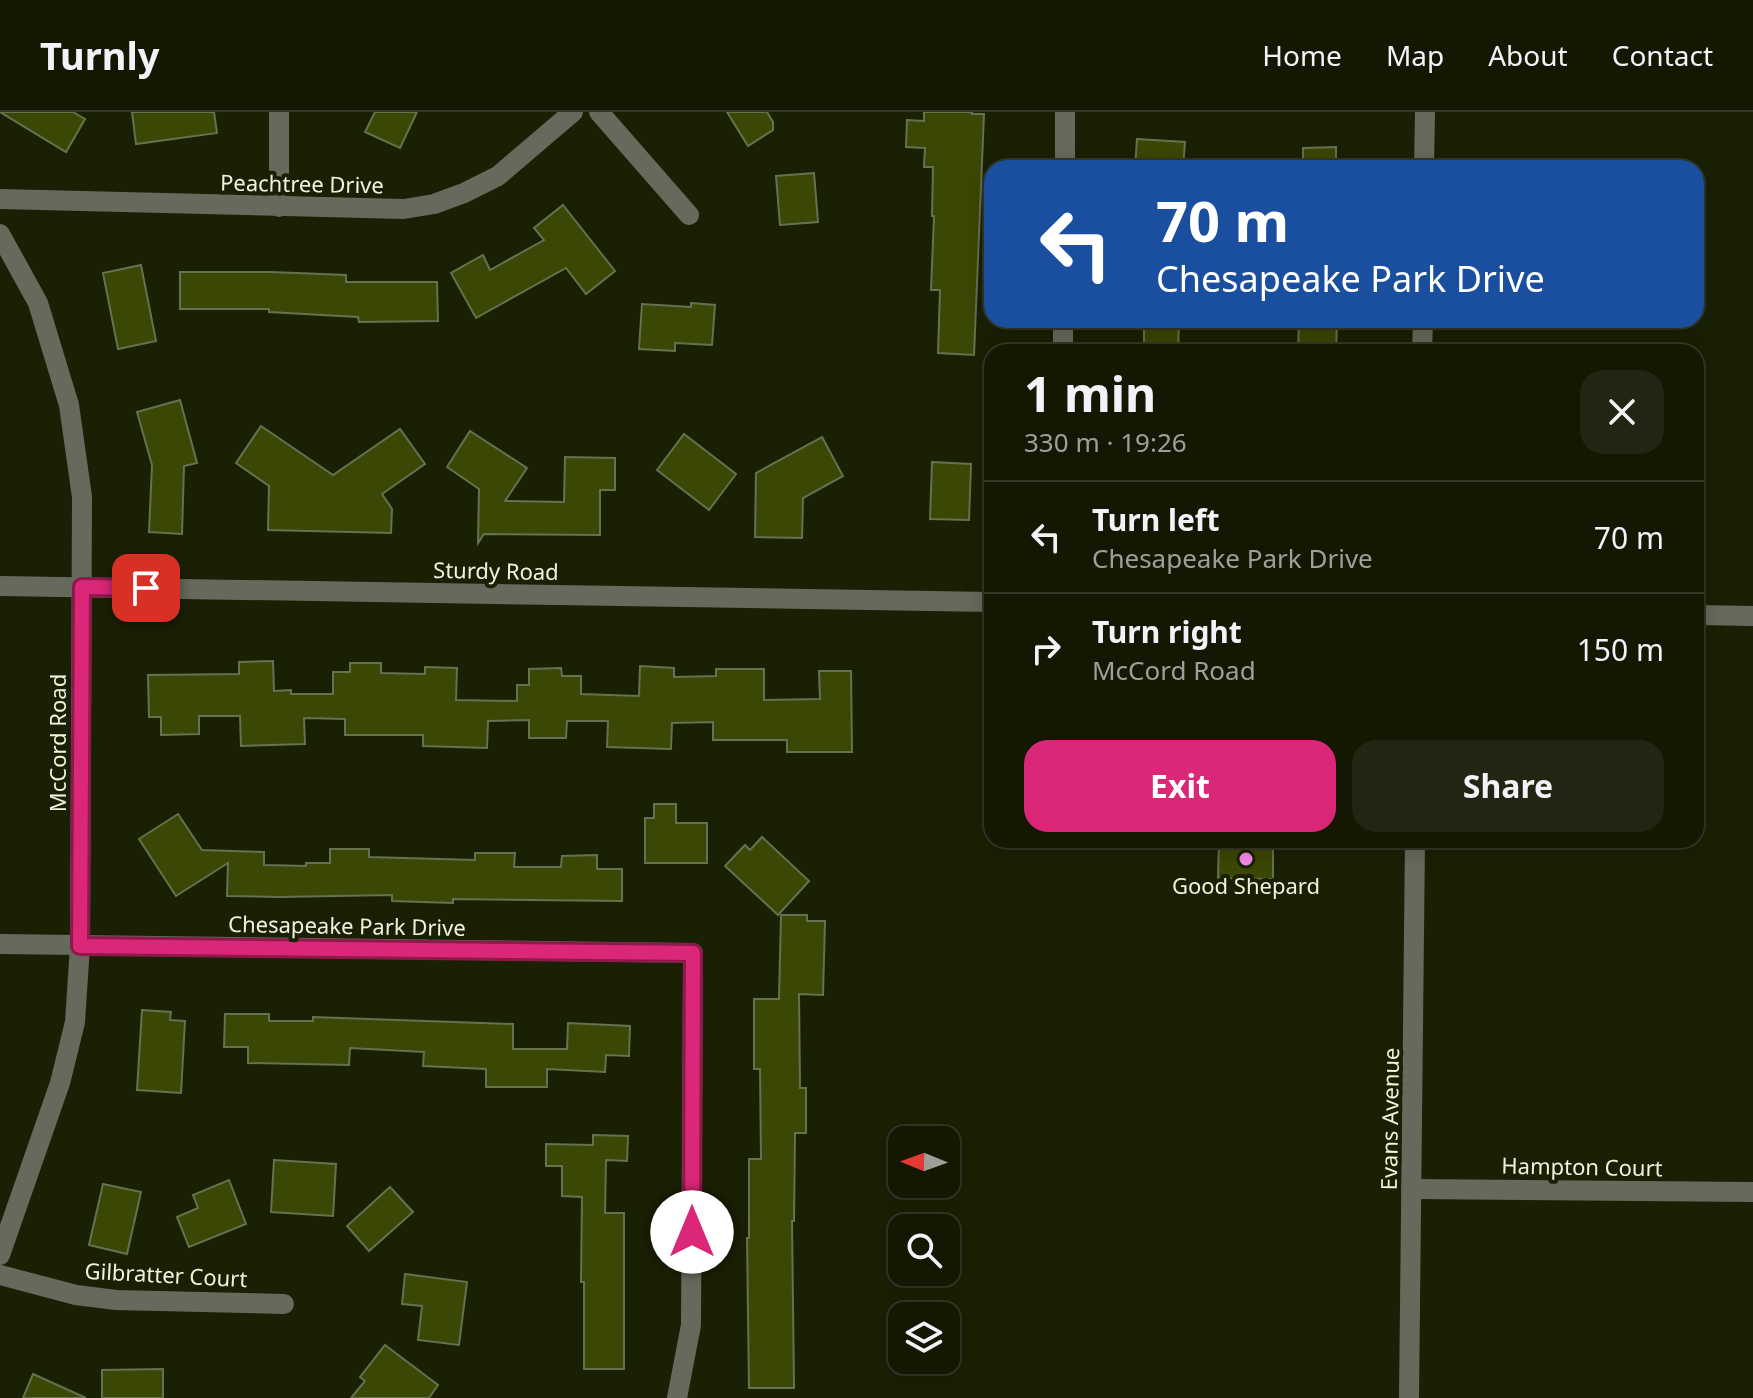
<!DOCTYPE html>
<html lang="en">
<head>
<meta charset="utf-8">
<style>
	:root { --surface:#141803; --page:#212512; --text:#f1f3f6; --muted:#9da09a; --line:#333725; --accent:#db2777 }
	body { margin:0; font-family:"Noto Sans",sans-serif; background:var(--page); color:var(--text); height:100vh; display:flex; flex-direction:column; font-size:30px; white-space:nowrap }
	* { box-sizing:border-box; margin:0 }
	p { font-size:26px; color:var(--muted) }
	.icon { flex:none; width:44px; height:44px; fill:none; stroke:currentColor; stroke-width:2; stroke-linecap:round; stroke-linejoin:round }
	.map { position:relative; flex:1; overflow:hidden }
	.drawer { position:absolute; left:984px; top:232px; width:720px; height:504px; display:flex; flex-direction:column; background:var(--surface); border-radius:24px; box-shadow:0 4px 20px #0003,0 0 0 2px var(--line) }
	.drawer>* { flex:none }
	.guide { position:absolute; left:984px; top:48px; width:720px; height:168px; border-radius:24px; box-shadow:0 4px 20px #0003,0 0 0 2px var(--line); background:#1a4fa0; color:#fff; overflow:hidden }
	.needle { width:52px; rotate:271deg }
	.tools { position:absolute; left:888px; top:1014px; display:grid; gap:16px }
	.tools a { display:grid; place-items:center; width:72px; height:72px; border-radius:16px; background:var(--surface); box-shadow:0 4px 20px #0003,0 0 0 2px var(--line); font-size:40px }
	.pin { position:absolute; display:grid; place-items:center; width:68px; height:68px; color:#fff; margin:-34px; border-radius:16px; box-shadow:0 4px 12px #0006 }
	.me { position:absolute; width:88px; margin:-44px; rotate:0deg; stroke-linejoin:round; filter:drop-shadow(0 0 6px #0008) }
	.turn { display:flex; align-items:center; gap:28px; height:168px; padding:0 40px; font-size:36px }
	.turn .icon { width:104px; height:104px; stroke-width:2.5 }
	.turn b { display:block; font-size:56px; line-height:68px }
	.round { display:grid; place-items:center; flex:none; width:84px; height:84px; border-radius:24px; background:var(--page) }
	.overview { display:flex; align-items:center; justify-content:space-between; height:136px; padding:0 40px }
	h1 { font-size:48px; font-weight:700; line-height:60px }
	.cta { display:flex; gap:16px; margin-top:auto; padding:16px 40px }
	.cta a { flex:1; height:92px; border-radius:24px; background:var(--accent); color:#fff; font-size:32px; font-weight:700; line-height:92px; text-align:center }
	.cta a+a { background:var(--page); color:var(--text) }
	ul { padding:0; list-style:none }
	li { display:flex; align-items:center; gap:24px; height:112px; padding:0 40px; border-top:2px solid var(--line) }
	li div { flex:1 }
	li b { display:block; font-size:30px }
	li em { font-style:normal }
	header { display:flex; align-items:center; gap:48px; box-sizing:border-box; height:112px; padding:0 40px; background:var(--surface); border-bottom:2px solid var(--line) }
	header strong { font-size:38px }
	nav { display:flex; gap:44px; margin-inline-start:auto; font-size:28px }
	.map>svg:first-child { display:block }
	.building { fill:#3b4704; stroke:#677050; stroke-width:2 }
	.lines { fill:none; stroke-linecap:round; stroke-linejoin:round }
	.minor { stroke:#666a5c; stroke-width:20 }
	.tertiary { stroke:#666a5c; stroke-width:20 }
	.route-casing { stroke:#8e194d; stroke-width:20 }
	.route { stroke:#db2777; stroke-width:14 }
	.poi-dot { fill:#f688ed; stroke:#1a2004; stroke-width:3 }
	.labels { text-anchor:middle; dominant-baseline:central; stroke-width:8; stroke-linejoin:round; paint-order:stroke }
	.street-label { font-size:22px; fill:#eef3e1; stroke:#1a2004 }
	.poi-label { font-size:22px; fill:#eef3e1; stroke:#1a2004 }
</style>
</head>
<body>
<header>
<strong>Turnly</strong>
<nav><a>Home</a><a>Map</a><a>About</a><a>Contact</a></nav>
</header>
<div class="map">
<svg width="1753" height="1286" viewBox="0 0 1753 1286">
	<rect width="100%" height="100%" fill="#1a2004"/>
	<g class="building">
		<path d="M0 0H73L85 7 66 40Z"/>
		<path d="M132 0H214L217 21 136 32Z"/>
		<path d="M375 0H417L400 36 365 20Z"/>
		<path d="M727 0H767L773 10V18L748 34Z"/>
		<path d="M924 0H972V2H984L974 243 938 241 940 178H931L934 104H932L933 55H924L925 36 906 35 907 8 924 9Z"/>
		<path d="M1137 27 1185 30 1183 56H1135Z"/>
		<path d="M1336 35V56H1303V36Z"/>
		<path d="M814 61 818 110 780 113 776 64Z"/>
		<path d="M563 93 615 159 586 182 566 156 476 206 451 161 483 143 490 158 544 128 534 116Z"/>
		<path d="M141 153 156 229 118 237 103 161Z"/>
		<path d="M180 160H271L346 163V170H437L438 209 359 210 358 205 269 200V197H180Z"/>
		<path d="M691 191 715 193 712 233 675 231V239L639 237 642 192 691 195Z"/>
		<path d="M1144 208H1179L1178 240H1144Z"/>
		<path d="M1299 208H1337L1336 240H1298Z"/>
		<path d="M180 288 197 351 184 354 182 422 149 420 152 353 137 300Z"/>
		<path d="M261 314 333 363 400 317 425 352 382 382 392 397 391 421 268 418 269 374 236 351Z"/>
		<path d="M470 319 527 356 505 389 564 390 565 345 615 346V378H600V423L484 422 478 431 479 377 447 355Z"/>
		<path d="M684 322 736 362 709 398 657 358Z"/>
		<path d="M822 325 843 364 803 386 802 426 755 425 756 361Z"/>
		<path d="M932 350 971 352 969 408 930 407Z"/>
		<path d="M273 549 274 579 291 578V582H333V560H350V551H381V561L425 562V555L457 556 456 588 517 589V573H529V557L561 556 562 564H581V582L639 584 640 554 674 556V565L716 564V557H764V588L820 587 819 559H851L852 640H787V628H713V610L672 611 671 637 607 635 608 609H567L566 626H529V608L488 609 487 636 423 634V623H345V607L304 606 305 632 241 634 240 604H199V622L161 623V605H149L148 563 239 562V550Z"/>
		<path d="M654 692H676V711H707V751H645V706H654Z"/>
		<path d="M178 702 202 738 264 740V753L306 754V751H330V737H369V745L475 748V741H515L514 755H561L562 744 597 743V757H622V789L453 787V791L392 789V783L279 785 227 784 228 751 176 784 139 727Z"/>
		<path d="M762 725 809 769 778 803 725 754 745 733 750 738Z"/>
		<path d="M1219 728H1273V767L1218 766Z"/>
		<path d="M781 803H807V809H825L823 883 799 882 800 976H806V1021H795L794 1109H792L794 1276H749L747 1126H749V1047H761L760 957H754V887H779Z"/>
		<path d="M142 898 171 900 170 908 185 909 181 981 137 978Z"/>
		<path d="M225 902H269V909H313V905L513 912V937H567L568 911 630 914 629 944 606 943 605 960 547 957V975H486V957L423 954 424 940 350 936 349 953 248 951V935H224Z"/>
		<path d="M593 1023 628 1024 627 1049 606 1048 605 1101H624V1257H584V1170H581L582 1085 562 1084V1054H546V1032L593 1033Z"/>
		<path d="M274 1048 336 1052 333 1104 271 1100Z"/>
		<path d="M229 1068 246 1112 189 1135 177 1105 198 1096 193 1083Z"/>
		<path d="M103 1072 141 1080 127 1142 89 1133Z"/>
		<path d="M390 1075 413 1100 369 1139 347 1114Z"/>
		<path d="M405 1162 467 1170 459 1233 418 1228 422 1194 402 1192Z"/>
		<path d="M385 1233 438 1273 429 1286H351L365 1269 360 1265Z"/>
		<path d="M163 1257V1286H102V1258Z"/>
		<path d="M33 1262 86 1286H23Z"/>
	</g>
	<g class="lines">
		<g class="minor">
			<path d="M599 0 689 103"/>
			<path d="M1065 56V0"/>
			<path d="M0 87 404 97 434 92 464 81 498 64 573 0"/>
			<path d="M279 95V0"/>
			<path d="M0 122 38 191 69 293 82 385 80 834 75 910 60 971 0 1143"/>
			<path d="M1063 240V208"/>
			<path d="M0 832 693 841 691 1213 677 1286"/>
			<path d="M1411 1077 1753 1080"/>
			<path d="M0 1163 76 1183 116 1188 284 1192"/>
		</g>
		<g class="tertiary">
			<path d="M1424 56 1425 0"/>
			<path d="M1422 240 1423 208"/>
			<path d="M0 474 992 490"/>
			<path d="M1696 503 1753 504"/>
			<path d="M1409 1286 1415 728"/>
		</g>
	</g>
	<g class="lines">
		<defs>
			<path id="route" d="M146 476 82 475 80 834 693 841 692 1120"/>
		</defs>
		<use href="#route" class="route-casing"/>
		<use href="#route" class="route"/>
	</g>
	<circle class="poi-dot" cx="1246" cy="747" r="8"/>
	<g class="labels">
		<g class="street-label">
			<text transform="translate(302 71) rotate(1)">Peachtree Drive</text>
			<text transform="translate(496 458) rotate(1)">Sturdy Road</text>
			<text transform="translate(57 631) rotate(-90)">McCord Road</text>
			<text transform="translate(347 813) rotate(1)">Chesapeake Park Drive</text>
			<text transform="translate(1389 1007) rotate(-89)">Evans Avenue</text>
			<text transform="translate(1582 1054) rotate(1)">Hampton Court</text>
			<text transform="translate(166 1162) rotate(3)">Gilbratter Court</text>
		</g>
		<g class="poi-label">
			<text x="1246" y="773">Good Shepard</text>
		</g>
	</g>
</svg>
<div class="tools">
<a><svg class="needle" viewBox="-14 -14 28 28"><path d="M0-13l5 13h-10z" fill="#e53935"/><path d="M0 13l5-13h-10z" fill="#9da09a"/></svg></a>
<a><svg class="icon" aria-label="search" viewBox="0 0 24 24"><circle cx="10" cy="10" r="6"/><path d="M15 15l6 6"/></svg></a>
<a><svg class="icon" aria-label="layers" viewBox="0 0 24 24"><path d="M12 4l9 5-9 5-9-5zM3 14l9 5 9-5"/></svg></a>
</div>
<div class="pin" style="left:146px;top:476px;background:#d93025"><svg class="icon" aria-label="arrive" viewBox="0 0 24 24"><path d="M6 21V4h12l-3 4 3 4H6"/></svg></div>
<svg class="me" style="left:692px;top:1120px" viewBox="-20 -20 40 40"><circle r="19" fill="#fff"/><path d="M0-13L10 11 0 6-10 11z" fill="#db2777"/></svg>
<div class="guide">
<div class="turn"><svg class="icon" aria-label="left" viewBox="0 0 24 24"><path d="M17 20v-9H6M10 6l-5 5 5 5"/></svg><div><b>70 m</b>Chesapeake Park Drive</div></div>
</div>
<section class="drawer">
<div class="overview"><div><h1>1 min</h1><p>330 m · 19:26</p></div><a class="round"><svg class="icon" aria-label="close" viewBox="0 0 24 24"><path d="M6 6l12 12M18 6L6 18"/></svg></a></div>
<ul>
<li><svg class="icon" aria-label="left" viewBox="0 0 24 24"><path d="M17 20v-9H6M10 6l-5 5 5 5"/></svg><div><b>Turn left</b><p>Chesapeake Park Drive</p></div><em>70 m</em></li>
<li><svg class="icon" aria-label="right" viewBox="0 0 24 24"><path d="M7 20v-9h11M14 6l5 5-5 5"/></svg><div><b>Turn right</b><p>McCord Road</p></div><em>150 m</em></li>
</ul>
<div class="cta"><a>Exit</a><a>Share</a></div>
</section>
</div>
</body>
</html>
